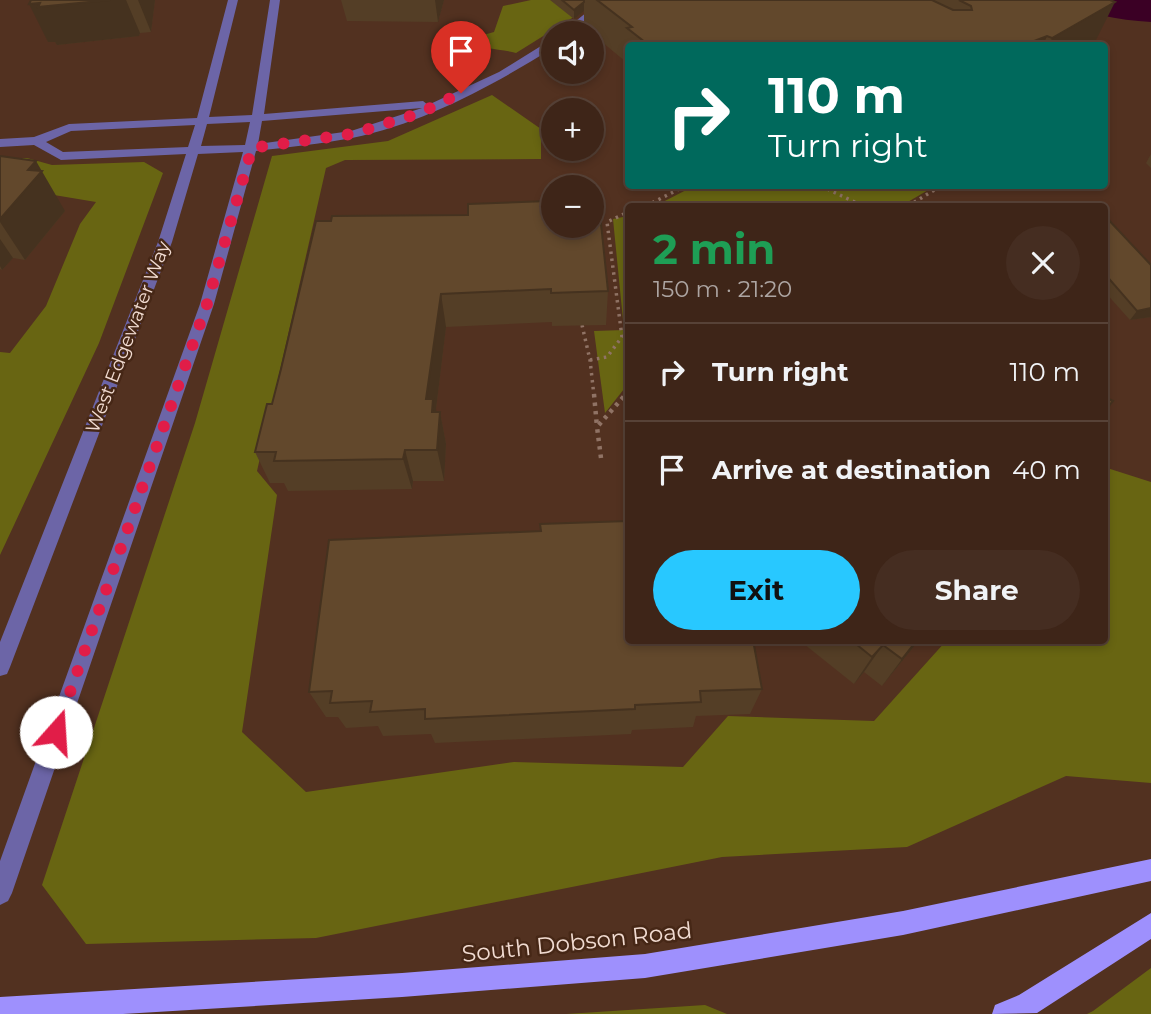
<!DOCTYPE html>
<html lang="en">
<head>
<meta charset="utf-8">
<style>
	:root { --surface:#3e2518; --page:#452d21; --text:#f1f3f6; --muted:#ada5a2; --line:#574237; --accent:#28c8ff }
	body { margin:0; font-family:Montserrat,sans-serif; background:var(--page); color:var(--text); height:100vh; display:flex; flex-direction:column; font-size:26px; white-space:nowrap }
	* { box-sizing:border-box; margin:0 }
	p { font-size:23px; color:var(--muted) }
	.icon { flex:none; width:38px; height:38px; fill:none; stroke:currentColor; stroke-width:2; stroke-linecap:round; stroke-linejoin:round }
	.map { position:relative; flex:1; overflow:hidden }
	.panel { position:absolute; left:625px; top:203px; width:483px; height:441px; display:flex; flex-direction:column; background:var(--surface); border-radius:7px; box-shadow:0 4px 10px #0003,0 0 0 2px var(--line) }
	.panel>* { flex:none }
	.top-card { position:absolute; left:625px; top:42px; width:483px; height:147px; border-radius:7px; box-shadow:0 4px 10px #0003,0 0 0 2px var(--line); background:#00695c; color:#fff; overflow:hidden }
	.tools { position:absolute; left:541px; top:21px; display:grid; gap:14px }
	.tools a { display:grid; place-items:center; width:63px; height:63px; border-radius:50%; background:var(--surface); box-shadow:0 4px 10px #0003,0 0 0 2px var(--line); font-size:35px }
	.pin { position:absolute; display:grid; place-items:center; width:60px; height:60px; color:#fff; margin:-72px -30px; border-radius:50% 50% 50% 0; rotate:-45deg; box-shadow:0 0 7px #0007 }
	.pin .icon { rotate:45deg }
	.me { position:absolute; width:77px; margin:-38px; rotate:19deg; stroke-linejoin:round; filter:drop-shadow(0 0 5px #0008) }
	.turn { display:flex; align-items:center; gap:24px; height:147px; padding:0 28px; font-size:32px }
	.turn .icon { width:91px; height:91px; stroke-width:2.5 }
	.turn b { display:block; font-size:49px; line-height:60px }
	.round { display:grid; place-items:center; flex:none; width:74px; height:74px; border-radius:37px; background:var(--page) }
	.overview { display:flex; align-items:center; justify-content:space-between; height:119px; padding:0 28px }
	h1 { font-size:42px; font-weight:700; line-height:52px; color:#1e9e55 }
	.action { display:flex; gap:14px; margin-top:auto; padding:14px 28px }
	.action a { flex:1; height:80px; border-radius:42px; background:var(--accent); color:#111; font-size:28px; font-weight:700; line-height:80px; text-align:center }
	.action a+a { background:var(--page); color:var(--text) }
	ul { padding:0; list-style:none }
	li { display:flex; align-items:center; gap:21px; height:98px; padding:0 28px; border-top:2px solid var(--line) }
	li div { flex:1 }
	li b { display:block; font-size:26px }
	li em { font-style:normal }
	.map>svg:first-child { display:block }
	.green { fill:#686512 }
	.water { fill:#3b0025 }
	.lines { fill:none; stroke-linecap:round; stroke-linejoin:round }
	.path-far1 { stroke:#907365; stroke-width:3.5; stroke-dasharray:2.5 4.5; stroke-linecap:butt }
	.path { stroke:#907365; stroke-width:4.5; stroke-dasharray:3.5 5; stroke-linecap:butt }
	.minor { fill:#6c65a7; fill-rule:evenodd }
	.major { fill:#9e90fd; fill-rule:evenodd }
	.wall { fill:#543e26 }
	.shaded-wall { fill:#45321f }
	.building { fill:#62482c; stroke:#45321f; stroke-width:2 }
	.route { stroke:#e11d48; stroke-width:12; stroke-dasharray:0 21.6 }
	.labels { text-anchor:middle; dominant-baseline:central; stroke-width:5; stroke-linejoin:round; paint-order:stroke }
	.street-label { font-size:19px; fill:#f1dbd1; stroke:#462716 }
	.near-street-label { font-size:23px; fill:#f1dbd1; stroke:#462716 }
</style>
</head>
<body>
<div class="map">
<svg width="1151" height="1014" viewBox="0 0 1151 1014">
	<rect width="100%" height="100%" fill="#523120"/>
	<g class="green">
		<path d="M531 0H607L585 10 516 53C498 48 481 50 465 40L494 32 503 6Z"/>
		<path d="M492 95 541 129V159L345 160 326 168 257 471 277 495 242 732 306 792 514 762 683 767 728 716 874 721 946 641 1104 640V467L1151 482V783L1066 776 907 847 722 857 316 938 86 944 42 885 195 423 272 156 388 141Z"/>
		<path d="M0 158H27L52 165 144 162 163 173 99 343 0 555V352L10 353 46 306 80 224 96 202 0 186Z"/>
		<path d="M694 186H935L901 206H655Z"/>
		<path d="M628 216V384L605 413 594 331 624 330 613 219Z"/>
		<path d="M1151 968V1014H1087L1093 1011Z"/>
		<path d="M705 1005 727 1014H566Z"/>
	</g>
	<path class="water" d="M1055 0H1151V22C1117 20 1086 14 1055 0Z"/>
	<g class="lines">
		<g class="path-far1">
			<path d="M821 186 863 206"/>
			<path d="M646 206 685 186"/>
			<path d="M908 206 941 186"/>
			<path d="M582 325 590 360 594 396"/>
			<path d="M590 360 607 357 622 337 607 222 628 212"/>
			<path d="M625 396 628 392"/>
		</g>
		<g class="path">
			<path d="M594 394 597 427"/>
			<path d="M601 458 597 427 626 394"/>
		</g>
		<g class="minor">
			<path d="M228 0H238L209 117 252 115 270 0H280L264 114 423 101 428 105 499 72 549 41 553 40V48C492 86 424 123 352 138 321 144 288 147 256 151L214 304 12 893 8 901 0 905V861L200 304 243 152 198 154 172 242 10 667 7 674 0 676V642L158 242 186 154 61 160 34 145 0 147V139L34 137 69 124 197 118ZM422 108 351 131 258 144 262 121ZM250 122 245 145 201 146 207 124ZM195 125 188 147 63 152 46 142 71 131Z"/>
			<path d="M618 0H632L595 16 572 33H561L587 12Z"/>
		</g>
		<g class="major">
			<path d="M1151 859V881L903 935 645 978 402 997 123 1014H0V997L402 973 645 954 903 911Z"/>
			<path d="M1151 913V939L1037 1013 992 1014 995 1005 1019 995Z"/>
		</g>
	</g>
	<g class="wall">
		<path d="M31 0H155L151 32 140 33 139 36 57 45 55 42H48Z"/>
		<path d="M341 0H444L438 22 347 21Z"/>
		<path d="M550 0H1110L1096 40 1087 46H628V69L626 67V62L584 27V11L574 19Z"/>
		<path d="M1151 154V168L1146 163Z"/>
		<path d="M0 156 65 211 25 260 13 258 2 270 0 269Z"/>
		<path d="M468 215 608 291 606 325 552 326V322L446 327 436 409V412H440L446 444 444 481H413L412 489 288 491 284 483H270L255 452 272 404Z"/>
		<path d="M1104 215 1151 317 1130 320 1104 291Z"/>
		<path d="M329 540 762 689 750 714 696 716 693 727 632 730 631 734 435 743 431 734 383 736 378 726 346 728 338 717H326L309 692Z"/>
		<path d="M799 640H919L882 686 864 672 854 684Z"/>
	</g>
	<g class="shaded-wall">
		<path d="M110 0H126L140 33 139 36 57 45 55 42H48L29 4Z"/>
		<path d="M138 0H155L151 32Z"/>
		<path d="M435 0H444L438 22Z"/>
		<path d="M584 2V11L574 19V10Z"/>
		<path d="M1115 2 1096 40 1087 46H1049L1052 38Z"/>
		<path d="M1047 36 1043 46H1021Z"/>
		<path d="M36 161 65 211 25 260 0 222V219L28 170Z"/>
		<path d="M0 239 13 258 2 270 0 266Z"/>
		<path d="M441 294 446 327 436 409 439 426 440 412 446 444 444 481 426 399Z"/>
		<path d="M1151 308V317L1130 320 1137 311Z"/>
		<path d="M405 450 413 481 412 489 403 459Z"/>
		<path d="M917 640H919L882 686 902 659Z"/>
		<path d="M883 645 864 672 854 684 872 657Z"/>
	</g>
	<g class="building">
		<path d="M31 0H110L38 7 40 3 29 4Z"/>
		<path d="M562 0H584V2L574 10Z"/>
		<path d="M597 0H932L953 10H972L971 6 959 0H1110L1115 2 1052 38 1047 36 1021 46H650L627 28 632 27Z"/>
		<path d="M0 156 36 161 28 170 42 171 0 219Z"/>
		<path d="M592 195H598L608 291 551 293V289L441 294 426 399H433L432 412H440L437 450H405L403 459 274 461 276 452H255L267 404H272L281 369 316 221H331L332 216 468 215V204L547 201V196H553V226H592Z"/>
		<path d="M1104 215 1151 265V308L1137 311 1104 273Z"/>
		<path d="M1104 397 1113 401 1104 412Z"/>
		<path d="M628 521V640H753L762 689 700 691 701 702 635 705V709L425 719V709L370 712 372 701 330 703 332 691 309 692 329 540 541 531 540 524Z"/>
		<path d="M851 640H917L902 659 883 645 872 657Z"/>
	</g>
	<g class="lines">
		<path class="route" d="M56 732 207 304 252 148 352 134 420 113 461 93"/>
	</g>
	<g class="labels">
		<g class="street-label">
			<text transform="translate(128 337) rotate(-69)">West Edgewater Way</text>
		</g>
		<g class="near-street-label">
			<text transform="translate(577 942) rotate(-6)">South Dobson Road</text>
		</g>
	</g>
</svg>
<div class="tools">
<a><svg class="icon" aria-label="sound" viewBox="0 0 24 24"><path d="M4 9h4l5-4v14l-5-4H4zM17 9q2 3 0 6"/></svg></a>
<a>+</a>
<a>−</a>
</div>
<div class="pin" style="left:461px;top:93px;background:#d93025"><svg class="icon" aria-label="arrive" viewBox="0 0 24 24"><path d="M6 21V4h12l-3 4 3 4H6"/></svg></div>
<svg class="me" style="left:56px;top:732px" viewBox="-20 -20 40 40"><circle r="19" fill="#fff"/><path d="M0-13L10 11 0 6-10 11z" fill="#e11d48"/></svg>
<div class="top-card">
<div class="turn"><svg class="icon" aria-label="right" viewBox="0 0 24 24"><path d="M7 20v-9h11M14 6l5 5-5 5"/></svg><div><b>110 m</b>Turn right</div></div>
</div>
<section class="panel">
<div class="overview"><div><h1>2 min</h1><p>150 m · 21:20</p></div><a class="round"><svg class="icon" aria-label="close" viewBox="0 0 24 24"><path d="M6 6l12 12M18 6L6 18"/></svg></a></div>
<ul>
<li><svg class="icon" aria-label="right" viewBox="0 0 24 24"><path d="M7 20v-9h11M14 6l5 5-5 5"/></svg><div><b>Turn right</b></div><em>110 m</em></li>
<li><svg class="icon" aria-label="arrive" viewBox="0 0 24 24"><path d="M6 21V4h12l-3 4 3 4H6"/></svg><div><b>Arrive at destination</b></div><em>40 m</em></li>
</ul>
<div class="action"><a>Exit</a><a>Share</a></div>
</section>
</div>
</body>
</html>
